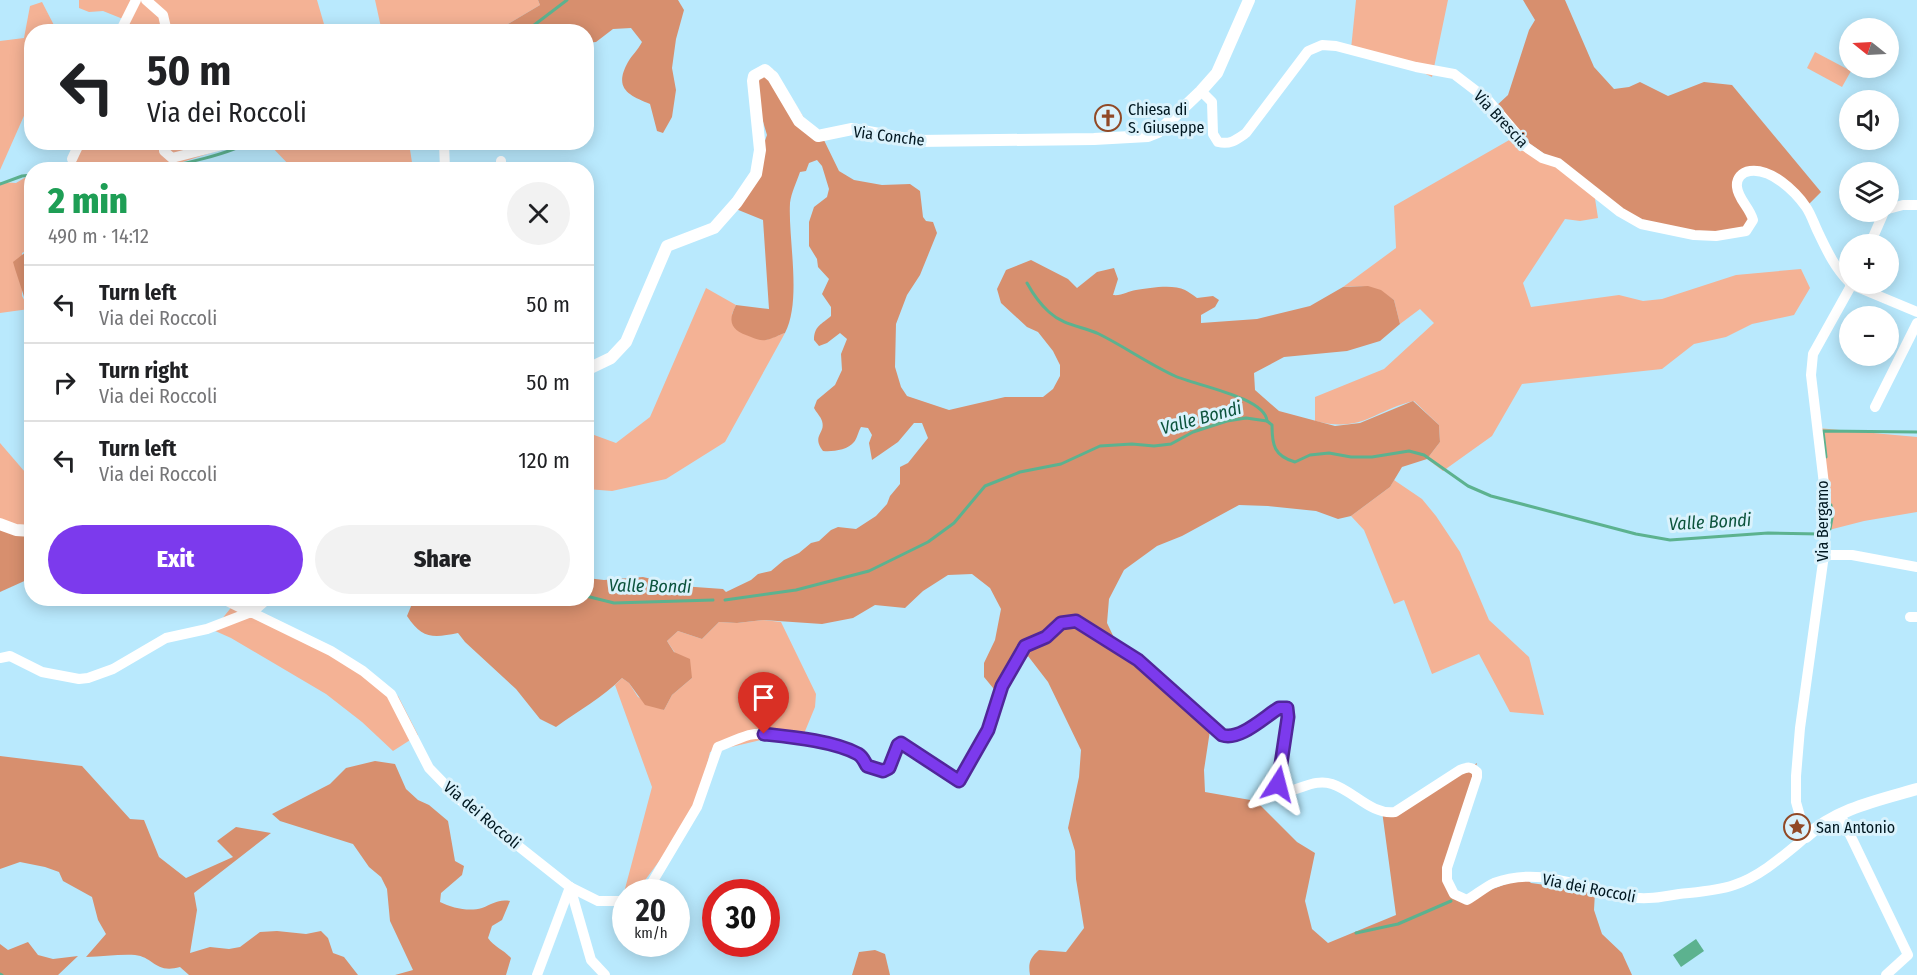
<!DOCTYPE html>
<html lang="en">
<head>
<meta charset="utf-8">
<style>
	:root { --surface:#fff; --page:#f2f2f2; --text:#202124; --muted:#757577; --line:#e0e0e0; --accent:#7c3aed }
	body { margin:0; font-family:"Fira Sans Condensed",sans-serif; background:var(--page); color:var(--text); height:100vh; display:flex; flex-direction:column; font-size:22px; white-space:nowrap }
	* { box-sizing:border-box; margin:0 }
	p { font-size:20px; color:var(--muted) }
	.icon { flex:none; width:33px; height:33px; fill:none; stroke:currentColor; stroke-width:2; stroke-linecap:round; stroke-linejoin:round }
	.map { position:relative; flex:1; overflow:hidden }
	.drawer { position:absolute; left:24px; top:162px; width:570px; height:444px; display:flex; flex-direction:column; background:var(--surface); border-radius:24px; box-shadow:0 3px 15px #0003 }
	.drawer>* { flex:none }
	.hud { position:absolute; left:24px; top:24px; width:570px; height:126px; border-radius:24px; box-shadow:0 3px 15px #0003; background:#fff; color:var(--text); overflow:hidden }
	.needle { width:39px; rotate:288deg }
	.buttons { position:absolute; left:1839px; top:18px; display:grid; gap:12px }
	.buttons a { display:grid; place-items:center; width:60px; height:60px; border-radius:50%; background:var(--surface); box-shadow:0 3px 15px #0003; font-size:30px }
	.speed { position:absolute; left:612px; top:879px; display:flex; gap:12px; font-size:30px; font-weight:700; text-align:center }
	.speed>* { display:grid; place-content:center; width:78px; height:78px; border-radius:50%; background:var(--surface); box-shadow:0 3px 15px #0003; line-height:1 }
	.speed small { font-size:15px; font-weight:400 }
	.speed .limit { border:9px solid #d22; background:#fff; color:#111 }
	.pin { position:absolute; display:grid; place-items:center; width:51px; height:51px; color:#fff; margin:-62px -26px; border-radius:50% 50% 50% 0; rotate:-45deg; box-shadow:0 0 6px #0007 }
	.pin .icon { rotate:45deg }
	.me { position:absolute; width:66px; margin:-33px; rotate:9deg; stroke-linejoin:round; filter:drop-shadow(0 0 4px #0008) }
	.turn { display:flex; align-items:center; gap:21px; height:126px; padding:0 24px; font-size:27px }
	.turn .icon { width:78px; height:78px; stroke-width:2.5 }
	.turn b { display:block; font-size:42px; line-height:51px }
	.round { display:grid; place-items:center; flex:none; width:63px; height:63px; border-radius:32px; background:var(--page) }
	.overview { display:flex; align-items:center; justify-content:space-between; height:102px; padding:0 24px }
	h1 { font-size:36px; font-weight:800; line-height:45px; color:#1e9e55 }
	.primary-button { display:flex; gap:12px; margin-top:auto; padding:12px 24px }
	.primary-button a { flex:1; height:69px; border-radius:36px; background:var(--accent); color:#fff; font-size:24px; font-weight:800; line-height:69px; text-align:center }
	.primary-button a+a { background:var(--page); color:var(--text) }
	ul { padding:0; list-style:none }
	li { display:flex; align-items:center; gap:18px; height:78px; padding:0 24px; border-top:2px solid var(--line) }
	li div { flex:1 }
	li b { display:block; font-size:22px }
	li em { font-style:normal }
	.map>svg:first-child { display:block }
	.green { fill:#f4b295 }
	.forest { fill:#d78f6e }
	.water { fill:#5cb28f }
	.lines { fill:none; stroke-linecap:round; stroke-linejoin:round }
	.stream { stroke:#5cb28f; stroke-width:3 }
	.minor { stroke:#fff; stroke-width:10 }
	.tertiary { stroke:#fff; stroke-width:12 }
	.route-casing { stroke:#51269a; stroke-width:15 }
	.route { stroke:#7c3aed; stroke-width:10 }
	.labels { text-anchor:middle; dominant-baseline:central; stroke-width:6; stroke-linejoin:round; paint-order:stroke }
	.poi-label { font-size:16px; fill:#001720; stroke:#daf2fc; text-anchor:start }
	.street-label { font-size:16px; fill:#001720; stroke:#daf2fc }
	.water-label { font-size:18px; font-style:italic; fill:#0c533c; stroke:#daf2fc }
</style>
</head>
<body>
<div class="map">
<svg width="1917" height="975" viewBox="0 0 1917 975">
	<rect width="100%" height="100%" fill="#b9e9fd"/>
	<g class="green">
		<path d="M79 0H317L326 31H124L123 19 103 11 89 12 79 8Z"/>
		<path d="M375 0H538L540 5 496 31 382 32Z"/>
		<path d="M1356 0H1448L1432 77 1403 63 1351 49Z"/>
		<path d="M42 2 57 31 32 32 31 100 0 170V41L24 38 30 6Z"/>
		<path d="M1815 52 1851 71 1842 87 1807 68Z"/>
		<path d="M1518 135 1594 192 1598 218 1580 221 1565 219 1523 283 1531 307 1619 295 1643 301 1662 299 1736 275 1801 269 1810 288 1794 315 1752 324 1726 337 1694 344 1662 369 1522 384 1492 436 1443 471 1427 459 1440 442 1439 425 1414 401C1372 411 1363 433 1315 421V397L1384 369 1434 323 1420 309 1400 324 1394 300C1375 286 1367 286 1343 287L1396 248 1394 206Z"/>
		<path d="M83 143H241L161 169H71Z"/>
		<path d="M268 143H409L413 169H293Z"/>
		<path d="M31 174V248L22 253V296L29 309 0 313V182L16 183Z"/>
		<path d="M706 288 736 305 732 314 766 340 785 333 725 442 666 479 612 491 587 489 586 432 616 443 650 417Z"/>
		<path d="M1818 428 1917 437V512L1864 521 1825 531Z"/>
		<path d="M0 443 31 479V529L0 522Z"/>
		<path d="M1394 480 1422 499 1436 516 1460 552 1489 620 1529 657 1544 715 1510 712 1479 654 1432 674 1404 600 1394 604 1364 530 1351 516 1390 487Z"/>
		<path d="M238 599H262L251 607 398 696 418 735 393 751 362 722 326 694 231 638 213 630Z"/>
		<path d="M763 620 781 622 816 694 815 707 801 741 786 734 710 752 697 810 640 887 633 892H626L625 897 622 900 652 787 615 685 622 678 629 683 638 697 664 710 672 695 692 678 667 641 678 631 702 639 719 622 737 623Z"/>
	</g>
	<g class="forest">
		<path d="M538 0H678L684 10 676 39 672 68 676 90 672 117 663 133 657 131 650 104C629 95 613 89 628 62 632 55 638 50 642 42L631 28 613 29 596 42 587 43 586 32 496 31 540 5Z"/>
		<path d="M1523 0H1565L1594 67 1614 89 1629 87 1640 82 1668 96 1704 82 1732 85 1821 192 1806 207 1767 174 1739 176 1750 226 1716 236 1641 224 1518 135 1494 108 1508 95 1529 30 1535 20Z"/>
		<path d="M766 67 774 70 809 126 821 134 839 171 854 180 882 185 910 184 920 191 923 217 926 221 933 222 937 233 920 275 907 295 896 324 895 367 901 387 907 396 949 410 1005 397H1043L1053 389 1060 376V365L1053 351 1038 332 1027 327 1001 303 997 289 1006 270 1031 260 1068 279 1077 288 1097 272 1114 268 1118 279 1113 295C1122 296 1128 291 1136 290 1149 288 1173 284 1185 290 1189 292 1193 295 1197 298L1213 296 1219 300 1215 307 1201 315V323L1257 319 1310 306 1343 287 1368 286 1381 290 1394 300 1400 324 1380 341 1347 351 1284 357 1254 373 1255 390 1279 411 1335 426 1360 423 1413 401 1439 425 1440 442 1427 459 1402 467 1390 487 1351 516 1338 519 1316 511 1268 506 1239 505 1182 536 1157 546 1124 570 1109 599 1107 623 1118 646 1211 724 1204 770 1205 792 1256 801 1297 842 1315 853 1305 901 1312 929 1328 943 1396 915 1382 811 1415 802 1477 763 1450 858 1452 893 1460 901 1525 877 1531 883 1595 892 1594 910 1602 934 1622 953 1632 975H1030C1028 963 1030 958 1039 950L1066 952 1084 928 1076 879 1075 851 1068 828 1079 777 1081 750 1048 682 1028 656 998 694 984 677V663L995 640 1001 609 990 588 972 574 948 575 923 591 905 608 875 605 853 618 822 624 763 620 737 623 719 622 702 639 678 631 667 641 674 652 690 659 692 678 672 695 664 710 645 705 629 683 622 678C603 697 578 711 556 727L540 719 516 689 465 642 458 633C433 638 422 639 407 616L414 599 586 598 587 578 604 580 643 577 681 586 723 589 726 592 751 580 758 574 771 571 784 560 799 553 811 543 819 541 831 530 838 527 856 529 876 516 887 504 890 496 900 484V467L908 463 928 438 922 423H914L898 442 872 460 869 443 872 435 868 428 861 427C858 432 857 439 854 442 848 450 832 452 823 451 811 435 826 434 822 421 821 417 816 412 814 408L817 400 835 385 842 370 841 354 847 339 840 333 827 343 819 346 814 340C814 326 822 324 831 316V307L822 294 829 279 818 267 817 259 809 246V222L814 207 827 197 829 189 822 166 817 160 809 163 806 171 800 172C797 181 791 193 790 203 788 240 802 300 785 333 779 335 772 339 766 340 761 341 756 339 751 337 733 331 726 324 736 305L769 309 763 220 731 207 755 170 767 135 752 85Z"/>
		<path d="M31 248H32L31 327C28 304 19 283 13 262Z"/>
		<path d="M0 522 31 529V578L0 592Z"/>
		<path d="M0 756 82 766 130 819 144 820 159 857 186 878 233 857 217 841 236 827 271 833 194 893 197 910 190 953 210 947 229 949 240 947 260 932 277 931 306 934 321 931 328 938 333 953 344 957 358 975H189L180 967C155 974 154 957 135 955 119 954 102 957 86 957L106 934 98 920 92 897 63 881 59 872 45 867 20 862 0 869Z"/>
		<path d="M375 761 395 764 406 789 418 800 429 805 448 821 455 861 464 866 462 875 441 893 440 902C452 908 469 912 482 908 493 904 498 899 510 901L502 920 492 926 488 938C494 947 504 950 511 958L506 975H395L413 970 390 921 387 889 381 877 369 867 353 844 280 821 272 814 330 784 346 768Z"/>
		<path d="M28 942 38 955 53 959 78 956 58 975H0V944L8 950Z"/>
		<path d="M875 950 885 954 890 975H852L859 952Z"/>
	</g>
	<path class="water" d="M1696 939 1704 951 1681 967 1673 955Z"/>
	<g class="lines">
		<g class="stream">
			<path d="M525 32 567 0"/>
			<path d="M110 170C126 166 141 169 157 168 177 166 233 153 248 142"/>
			<path d="M0 184 22 176 32 175"/>
			<path d="M1027 283C1033 294 1040 304 1049 312 1064 326 1082 326 1099 334 1125 347 1149 364 1175 376 1194 385 1265 397 1267 421L1272 425C1272 445 1274 456 1295 462L1310 455 1329 453 1351 457H1372L1409 451 1424 455 1468 486 1491 496 1636 534 1670 540 1768 533 1820 534"/>
			<path d="M1826 457 1823 431 1917 432"/>
			<path d="M1830 529 1832 518 1831 505"/>
			<path d="M586 596 614 603 713 600"/>
			<path d="M725 600 796 590 869 571 928 542 954 523 985 486 1020 472 1061 464 1100 446 1132 444 1154 446 1171 444 1193 432 1227 421 1246 418 1267 421"/>
			<path d="M1356 933 1398 924 1451 901"/>
			<path d="M0 974 2 975"/>
		</g>
		<g class="minor">
			<path d="M146 0 163 15 167 32"/>
			<path d="M120 32 136 0"/>
			<path d="M1201 91 1212 102 1213 134 1218 142C1230 145 1236 140 1246 133L1308 51 1322 45 1336 46 1416 67 1454 74 1488 100 1516 133 1526 147 1542 158 1558 163 1620 212 1641 224 1694 235 1716 236 1746 231 1753 220C1750 208 1738 199 1737 187 1736 178 1742 172 1750 171 1771 168 1795 191 1806 207 1811 214 1814 224 1818 232 1827 251 1835 268 1850 283"/>
			<path d="M164 142V151L172 158 234 142"/>
			<path d="M444 142 445 170"/>
			<path d="M72 159 80 142"/>
			<path d="M501 170V161"/>
			<path d="M1888 209 1903 205H1917"/>
			<path d="M1870 244 1884 212"/>
			<path d="M1850 284 1917 312"/>
			<path d="M1875 407 1917 323"/>
			<path d="M1824 555H1852L1917 567"/>
			<path d="M1910 617H1917"/>
			<path d="M0 658 10 656 42 672 79 679 88 678 113 669 166 638 207 629 251 612 331 651 363 671 391 694 429 768 460 800 570 887 598 901H626"/>
			<path d="M1840 814 1908 955 1886 975"/>
			<path d="M570 887 591 960 605 975"/>
			<path d="M640 892 650 886 697 807 718 747C728 743 739 738 749 735 770 730 840 743 859 755 863 757 865 762 867 766L883 771 889 768 898 745 901 743 959 781 988 730 1002 686 1025 646 1046 637 1061 623 1076 621 1138 660 1222 735C1241 741 1264 718 1279 708H1287L1289 717 1278 784 1282 792C1300 791 1314 778 1332 784 1354 791 1371 815 1395 812L1460 770C1468 767 1471 766 1477 772V777L1447 868V880L1454 894 1467 900C1476 895 1485 887 1494 883 1542 865 1583 890 1629 897 1646 900 1662 897 1679 894 1697 892 1717 891 1734 885 1761 876 1784 855 1806 837L1796 802V776L1800 728 1824 555 1826 501 1811 375 1813 354 1852 284"/>
			<path d="M537 975 570 887"/>
		</g>
		<g class="tertiary">
			<path d="M586 370 611 358 626 342 667 246 714 228 737 202 756 174 760 150 753 81 754 76 765 70 773 77 799 121 818 136 852 129 917 141 1094 139 1148 136 1158 132 1201 91 1217 73 1249 0"/>
			<path d="M0 524 16 530 32 531"/>
			<path d="M223 598 251 612 267 598"/>
			<path d="M1806 837C1835 809 1879 800 1917 789"/>
		</g>
	</g>
	<g class="lines">
		<defs>
			<path id="route" d="M764 734C792 737 834 741 858 754 863 757 864 761 867 766L883 771 889 768 898 745 901 743 959 781 988 730 1002 686 1025 646 1046 637 1061 623 1076 621 1138 660 1222 735C1240 741 1264 717 1279 708H1287L1288 717 1278 784"/>
		</defs>
		<use href="#route" class="route-casing"/>
		<use href="#route" class="route"/>
	</g>
	<defs>
		<symbol id="church-ring" viewBox="-11 -11 22 22"><circle r="9.5" fill="#daf2fc" stroke="#914926" stroke-width="1.5"/><path d="M-1.2-6h2.4v3.5h3.3v2.4h-3.3V6h-2.4V-.1h-3.3v-2.4h3.3Z" fill="#914926"/></symbol>
		<symbol id="sight-ring" viewBox="-11 -11 22 22"><circle r="9.5" fill="#daf2fc" stroke="#914926" stroke-width="1.5"/><path d="M0-6L1.8-2.2L6-1.7L2.9 1.2L3.7 5.4L0 3.3L-3.7 5.4L-2.9 1.2L-6-1.7L-1.8-2.2Z" fill="#914926"/></symbol>
	</defs>
	<g fill-rule="evenodd">
		<use href="#church-ring" x="1093" y="103" width="30" height="30"/>
		<use href="#sight-ring" x="1782" y="812" width="30" height="30"/>
	</g>
	<g class="labels">
		<g class="poi-label">
			<text x="1128" y="109">Chiesa di<tspan x="1128" dy="18">S. Giuseppe</tspan></text>
			<text x="1816" y="827">San Antonio</text>
		</g>
		<g class="street-label">
			<text transform="translate(1501 119) rotate(47)">Via Brescia</text>
			<text transform="translate(889 136) rotate(7)">Via Conche</text>
			<text transform="translate(1822 521) rotate(-90)">Via Bergamo</text>
			<text transform="translate(482 815) rotate(40)">Via dei Roccoli</text>
			<text transform="translate(1589 888) rotate(11)">Via dei Roccoli</text>
		</g>
		<g class="water-label">
			<text transform="translate(1201 418) rotate(-15)">Valle Bondi</text>
			<text transform="translate(1710 522) rotate(-3)">Valle Bondi</text>
			<text transform="translate(650 586) rotate(1)">Valle Bondi</text>
		</g>
	</g>
</svg>
<div class="buttons">
<a><svg class="needle" viewBox="-14 -14 28 28"><path d="M0-13l5 13h-10z" fill="#e53935"/><path d="M0 13l5-13h-10z" fill="#757577"/></svg></a>
<a><svg class="icon" aria-label="sound" viewBox="0 0 24 24"><path d="M4 9h4l5-4v14l-5-4H4zM17 9q2 3 0 6"/></svg></a>
<a><svg class="icon" aria-label="layers" viewBox="0 0 24 24"><path d="M12 4l9 5-9 5-9-5zM3 14l9 5 9-5"/></svg></a>
<a>+</a>
<a>−</a>
</div>
<div class="speed"><div>20<small>km/h</small></div><div class="limit">30</div></div>
<div class="pin" style="left:764px;top:734px;background:#d93025"><svg class="icon" aria-label="arrive" viewBox="0 0 24 24"><path d="M6 21V4h12l-3 4 3 4H6"/></svg></div>
<svg class="me" style="left:1278px;top:784px" viewBox="-20 -20 40 40"><path d="M0-17L14 15 0 8-14 15z" fill="#7c3aed" stroke="#fff" stroke-width="4"/></svg>
<div class="hud">
<div class="turn"><svg class="icon" aria-label="left" viewBox="0 0 24 24"><path d="M17 20v-9H6M10 6l-5 5 5 5"/></svg><div><b>50 m</b>Via dei Roccoli</div></div>
</div>
<section class="drawer">
<div class="overview"><div><h1>2 min</h1><p>490 m · 14:12</p></div><a class="round"><svg class="icon" aria-label="close" viewBox="0 0 24 24"><path d="M6 6l12 12M18 6L6 18"/></svg></a></div>
<ul>
<li><svg class="icon" aria-label="left" viewBox="0 0 24 24"><path d="M17 20v-9H6M10 6l-5 5 5 5"/></svg><div><b>Turn left</b><p>Via dei Roccoli</p></div><em>50 m</em></li>
<li><svg class="icon" aria-label="right" viewBox="0 0 24 24"><path d="M7 20v-9h11M14 6l5 5-5 5"/></svg><div><b>Turn right</b><p>Via dei Roccoli</p></div><em>50 m</em></li>
<li><svg class="icon" aria-label="left" viewBox="0 0 24 24"><path d="M17 20v-9H6M10 6l-5 5 5 5"/></svg><div><b>Turn left</b><p>Via dei Roccoli</p></div><em>120 m</em></li>
</ul>
<div class="primary-button"><a>Exit</a><a>Share</a></div>
</section>
</div>
</body>
</html>
